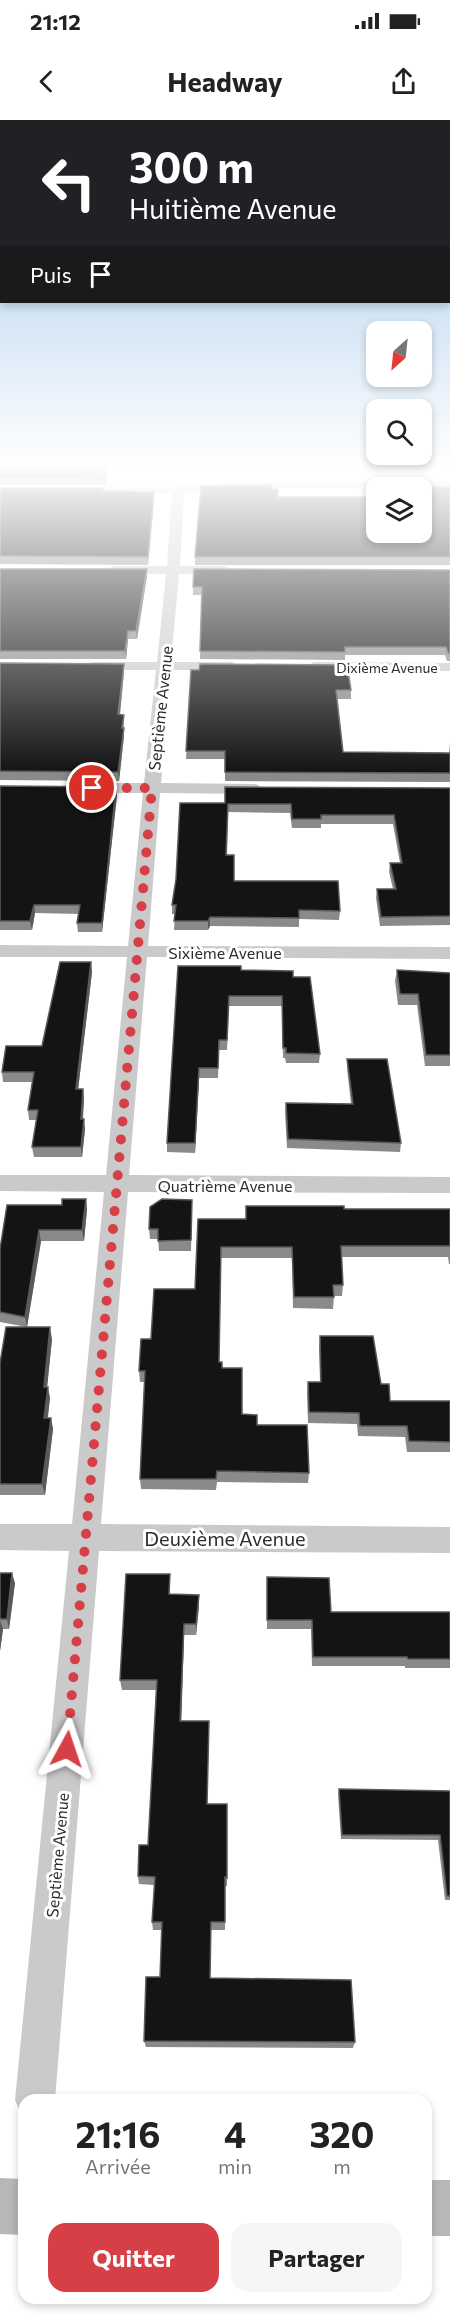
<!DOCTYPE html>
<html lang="fr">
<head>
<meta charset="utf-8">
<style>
	:root { --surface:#fff; --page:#f6f6f6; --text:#222; --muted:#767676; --accent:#d53f45 }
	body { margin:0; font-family:Commissioner,sans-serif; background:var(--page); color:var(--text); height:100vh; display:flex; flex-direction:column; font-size:22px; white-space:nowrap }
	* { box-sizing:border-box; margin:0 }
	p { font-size:20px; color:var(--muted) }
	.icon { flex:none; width:33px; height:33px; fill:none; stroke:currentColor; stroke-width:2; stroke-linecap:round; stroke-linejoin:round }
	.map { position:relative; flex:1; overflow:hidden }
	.details { position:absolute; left:18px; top:1974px; width:414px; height:210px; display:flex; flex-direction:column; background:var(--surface); border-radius:18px; box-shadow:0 3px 9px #0003 }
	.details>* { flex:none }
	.guide { position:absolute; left:0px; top:0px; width:450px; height:183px; box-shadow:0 3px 9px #0003; background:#202124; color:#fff; overflow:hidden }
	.needle { width:39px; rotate:207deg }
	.buttons { position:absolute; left:366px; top:201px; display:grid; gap:12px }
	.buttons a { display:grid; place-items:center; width:66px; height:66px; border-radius:12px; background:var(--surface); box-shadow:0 3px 9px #0003; font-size:30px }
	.pin { position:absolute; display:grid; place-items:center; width:51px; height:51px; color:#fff; margin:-26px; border:3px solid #fff; border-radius:50%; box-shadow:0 2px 6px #0007 }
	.me { position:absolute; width:66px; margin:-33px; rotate:5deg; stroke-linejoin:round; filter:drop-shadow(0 0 4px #0008) }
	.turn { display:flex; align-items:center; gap:21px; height:126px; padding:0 30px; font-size:27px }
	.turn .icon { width:78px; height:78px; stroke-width:2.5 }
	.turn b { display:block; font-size:42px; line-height:51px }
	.then { display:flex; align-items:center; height:57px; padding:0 30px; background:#0003; gap:12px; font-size:22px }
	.eta { display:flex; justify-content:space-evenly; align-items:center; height:102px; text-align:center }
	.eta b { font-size:36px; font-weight:700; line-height:42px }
	.button { display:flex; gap:12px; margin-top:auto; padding:12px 30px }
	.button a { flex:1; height:69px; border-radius:18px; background:var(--accent); color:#fff; font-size:24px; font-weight:700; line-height:69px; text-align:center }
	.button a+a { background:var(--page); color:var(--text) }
	.status { display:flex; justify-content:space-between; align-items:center; height:42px; padding:0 30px; background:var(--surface); direction:ltr }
	.status svg { height:16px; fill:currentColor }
	header { display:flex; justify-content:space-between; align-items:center; height:78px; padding:0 30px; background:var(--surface); font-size:27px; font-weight:700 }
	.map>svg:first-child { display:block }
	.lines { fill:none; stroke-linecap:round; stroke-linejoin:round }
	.street { fill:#cacaca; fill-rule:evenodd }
	.secondary { fill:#b7b7b7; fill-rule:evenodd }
	.wall { fill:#8a8a8a }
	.shaded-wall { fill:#5a5a5a }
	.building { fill:#141414; stroke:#5a5a5a; stroke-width:1.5 }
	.route { stroke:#d53f45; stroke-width:10; stroke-dasharray:0 18 }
	.labels { text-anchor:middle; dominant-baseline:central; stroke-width:6; stroke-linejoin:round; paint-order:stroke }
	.far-street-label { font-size:14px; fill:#2d2d2d; stroke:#fff }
	.street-label { font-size:16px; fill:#2d2d2d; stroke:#fff }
	.near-street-label { font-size:20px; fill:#2d2d2d; stroke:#fff }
</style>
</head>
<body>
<div class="status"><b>21:12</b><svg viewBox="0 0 49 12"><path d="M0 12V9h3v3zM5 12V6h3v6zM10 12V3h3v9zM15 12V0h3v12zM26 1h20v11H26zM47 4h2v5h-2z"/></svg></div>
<header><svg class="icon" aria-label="back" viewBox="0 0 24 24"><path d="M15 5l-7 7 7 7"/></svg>Headway<svg class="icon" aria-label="share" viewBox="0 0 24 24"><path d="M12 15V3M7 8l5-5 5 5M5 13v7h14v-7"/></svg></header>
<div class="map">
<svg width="450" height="2202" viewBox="0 0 450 2202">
	<rect width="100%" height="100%" fill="#fff"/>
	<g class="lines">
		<g class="street">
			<path d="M250 362H450V368H250L184 373 180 446H226L232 450 226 454H179L171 542H232L239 546 232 550H171L161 663 256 664 264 669 256 674 160 673 148 826 450 827V839L147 837 129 1055 450 1057V1073L128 1072 101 1404 450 1407V1433L99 1431 55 1980H24V1995L21 1994 15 1980 69 1431 0 1430V1404H72L104 1072 0 1071V1055H106L127 837H0V825L128 826 143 673H83L75 668 83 663H144L156 550H92L85 546 92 542H157L166 454H113L107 450 113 446H167L172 373H72L66 370 72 367H178Z"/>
			<path d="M314 542 450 543V551L309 549 307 546Z"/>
		</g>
		<g class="secondary">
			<path d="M0 2058 24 2059V2115L0 2114Z"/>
			<rect x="426" y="2060" width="24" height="56"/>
		</g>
	</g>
	<g class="wall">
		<path d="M0 344 109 347 106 365H0Z"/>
		<path d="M450 367V445H195V437L271 369 278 377 376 412Z"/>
		<path d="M0 368 103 371 154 379 148 445 0 444Z"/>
		<path d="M0 449H147V456L137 519H128L126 539H0Z"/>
		<path d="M450 450V541H447L445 535H345V540L200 539 202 475H193V467Z"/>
		<path d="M0 543 124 552 120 594 124 595V616L119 661 0 660Z"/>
		<path d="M191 550 351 570V579H337L343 632 449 633 450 623V662L225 661V639H186Z"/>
		<path d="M0 666 117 675 102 812H78L77 803 79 794 35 793 32 810H0Z"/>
		<path d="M450 668V805L380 806 376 778 377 769H393L389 752 390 743H400L393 704H321V708H292L290 693 228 692 227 735 234 761 340 791 339 800 299 799V807L210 806 208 810H174L175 794H172V785L225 683Z"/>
		<path d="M91 842 92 852 78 969H83L84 979 83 999 85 1009 82 1037H34L32 1027 36 1000H29L28 990 32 962H3L2 952 42 926Z"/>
		<path d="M178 846 241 850 293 857 320 934 319 943H286L285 938H283L282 886H229L227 930H219L218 958H199L195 1033 167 1032V1023Z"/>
		<path d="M397 850 450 853V946H425L417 885H398L395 861Z"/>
		<path d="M347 939 401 1023 400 1032 287 1028 285 992 286 983 351 984 347 948Z"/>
		<path d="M86 1079 87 1089 84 1121H41L27 1207 0 1202V1129Z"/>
		<path d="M192 1080 191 1131H159L158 1119H150L149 1109Z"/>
		<path d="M344 1089H450V1144H449L448 1137H342L343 1165 342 1176H334L333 1189 293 1188 292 1138H221L219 1242 242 1294 257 1305 309 1353 308 1363 217 1362 216 1370 141 1369 140 1359 145 1262H140L139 1251 151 1219 195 1169 198 1099H246Z"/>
		<path d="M320 1216 381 1264 390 1281H450V1332H407L405 1317 358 1316 357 1304 308 1303 307 1273 308 1262H320L319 1227Z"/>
		<path d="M52 1219 47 1267 50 1278 48 1298H51L53 1309 45 1375H0V1243Z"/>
		<path d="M0 1453 15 1463 9 1509H3L0 1531Z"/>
		<path d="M170 1454V1474L199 1486 196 1515H184L181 1601 208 1684H227V1766H225V1810H211L210 1858 355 1922 353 1928 146 1927 144 1921 160 1857 162 1810H153L152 1802 154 1765 139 1764 138 1756 148 1725 156 1570H122L120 1560Z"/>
		<path d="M267 1457 331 1492H450V1548H405V1546H312L311 1509H267Z"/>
		<path d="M339 1669 450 1671V1780H445L438 1720 341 1719 338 1674Z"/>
	</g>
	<g class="shaded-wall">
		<path d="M108 344 109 347 106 365 105 359Z"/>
		<path d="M154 372V379L148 445V437Z"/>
		<path d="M147 449V456L137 519 136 511Z"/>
		<path d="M128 511V519L126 539 125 531Z"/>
		<path d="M124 544V552L119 603 118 594Z"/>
		<path d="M124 608V616L119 661 118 652Z"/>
		<path d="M116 667 117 675 102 812V803Z"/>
		<path d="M34 785 35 793 32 810 30 801Z"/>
		<path d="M210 797V806L208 810V801Z"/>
		<path d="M91 842 92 852 77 979 76 969Z"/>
		<path d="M199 948V958L195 1033V1023Z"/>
		<path d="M83 969 84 979 82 1009 81 999Z"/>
		<path d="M84 999 85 1009 82 1037 81 1027Z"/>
		<path d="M86 1079 87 1089 84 1121 82 1110Z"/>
		<path d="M39 1110 41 1121 27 1207 25 1197Z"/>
		<path d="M50 1207 52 1219 46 1278 44 1267Z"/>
		<path d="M48 1267 50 1278 46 1309 44 1298Z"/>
		<path d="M51 1298 53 1309 45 1375 42 1364Z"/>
		<path d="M12 1453 15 1463 9 1509 7 1499Z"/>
		<path d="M199 1475V1486L196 1515V1504Z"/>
		<path d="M0 1500 3 1509 0 1531Z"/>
		<path d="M184 1504V1515L181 1611 180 1601Z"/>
	</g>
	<g class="building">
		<path d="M0 344H108L105 359 0 358Z"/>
		<path d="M271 365V369H278V377H376V412H422V368L410 367H450V437H195L201 366Z"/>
		<path d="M0 368H103V371L154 372 148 437 0 436Z"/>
		<path d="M0 449H147L136 511H128L125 531H0Z"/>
		<path d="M194 449 450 450V533H448L446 527H345V532L200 531 202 467H193Z"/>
		<path d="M0 543 124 544 118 594 124 595 122 608H124L118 652 0 651Z"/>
		<path d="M200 544 347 545 351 570H336L343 632 450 633V653L225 652V631H186L191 550H199Z"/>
		<path d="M0 666 116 667 102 803H77L80 785H34L30 801H0Z"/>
		<path d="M225 667 450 668V796L381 797 377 769H396L390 743H402L394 695H321V699H292L291 684H228L226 735H234V761H338L340 791 299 790V798L210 797 208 801H174L176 785H172L176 759 180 683H225Z"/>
		<path d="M60 842H91L76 969H83L81 999H84L81 1027H32L38 990H28L34 952H2L6 926H42Z"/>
		<path d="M178 846H241V850L293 851V857H310L320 934 286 933V928H283L282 876H229L227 920H219L218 948H199L195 1023H167Z"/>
		<path d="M397 850 450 853V935H426L418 874H400Z"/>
		<path d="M347 939H387L401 1023 288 1019 286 983 353 984Z"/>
		<path d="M62 1079H86L82 1110H39L25 1197 0 1192V1129L7 1085H62Z"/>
		<path d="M162 1079 192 1080 191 1120 158 1121V1109H149L150 1087Z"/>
		<path d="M246 1086H344V1089H450V1126H341L343 1165H333L334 1177H294L292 1127H221L219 1242H222V1248H242V1294L257 1295V1305H307L309 1353 217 1351 216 1359H140L145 1251H139L141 1219H151L154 1169H195L198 1099H246Z"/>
		<path d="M6 1207H50L44 1267H48L44 1298H51L42 1364H0V1243Z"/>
		<path d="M320 1216H373L381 1264H389L390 1281H450V1322L409 1321 407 1306H360L359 1293 309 1292 308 1262H321Z"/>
		<path d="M0 1453H12L7 1499H0Z"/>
		<path d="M126 1454H170L169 1474 199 1475 196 1504H184L180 1601H209L207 1684H227V1758L225 1757V1802H211L210 1858 351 1860 355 1922 144 1921 146 1857H160L162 1802H152L155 1757 138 1756 139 1725H148L157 1560H120Z"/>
		<path d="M267 1457 329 1458 331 1492H450V1539H408L407 1537H313L312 1500H267Z"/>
		<path d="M339 1669 450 1671V1776H447L440 1715H342Z"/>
	</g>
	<linearGradient id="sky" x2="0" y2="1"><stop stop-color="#9cc4e8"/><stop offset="0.53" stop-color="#fff"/><stop offset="1" stop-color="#fff" stop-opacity="0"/></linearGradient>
	<rect width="450" height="652" fill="url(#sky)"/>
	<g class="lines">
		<path class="route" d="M67 1629 152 668H92"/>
	</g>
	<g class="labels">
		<g class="far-street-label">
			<text x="387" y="547">Dixième Avenue</text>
		</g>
		<g class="street-label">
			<text transform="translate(160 588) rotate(-84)">Septième Avenue</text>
			<text x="225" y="832">Sixième Avenue</text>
			<text x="225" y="1065">Quatrième Avenue</text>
			<text transform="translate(57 1735) rotate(-85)">Septième Avenue</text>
		</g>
		<g class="near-street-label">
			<text x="225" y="1418">Deuxième Avenue</text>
		</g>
	</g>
</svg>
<div class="buttons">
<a><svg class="needle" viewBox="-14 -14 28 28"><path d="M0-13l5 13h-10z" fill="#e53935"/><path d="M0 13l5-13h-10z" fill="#767676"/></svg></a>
<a><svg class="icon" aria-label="search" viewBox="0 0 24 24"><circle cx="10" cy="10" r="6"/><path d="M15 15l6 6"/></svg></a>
<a><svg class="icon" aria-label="layers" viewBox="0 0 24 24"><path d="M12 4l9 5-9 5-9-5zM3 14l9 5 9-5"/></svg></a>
</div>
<div class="pin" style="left:92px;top:668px;background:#d93025"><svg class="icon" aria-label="arrive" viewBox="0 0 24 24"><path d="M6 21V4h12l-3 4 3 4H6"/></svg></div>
<svg class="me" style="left:67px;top:1629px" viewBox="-20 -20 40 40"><path d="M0-17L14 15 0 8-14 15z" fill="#d53f45" stroke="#fff" stroke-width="4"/></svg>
<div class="guide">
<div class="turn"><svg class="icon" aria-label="left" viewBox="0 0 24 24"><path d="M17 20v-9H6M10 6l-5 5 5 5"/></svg><div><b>300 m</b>Huitième Avenue</div></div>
<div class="then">Puis<svg class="icon" aria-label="arrive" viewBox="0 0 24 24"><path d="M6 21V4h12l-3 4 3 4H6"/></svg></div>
</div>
<section class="details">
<div class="eta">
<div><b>21:16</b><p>Arrivée</p></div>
<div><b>4</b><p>min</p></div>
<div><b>320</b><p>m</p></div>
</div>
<div class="button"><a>Quitter</a><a>Partager</a></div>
</section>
</div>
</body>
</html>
